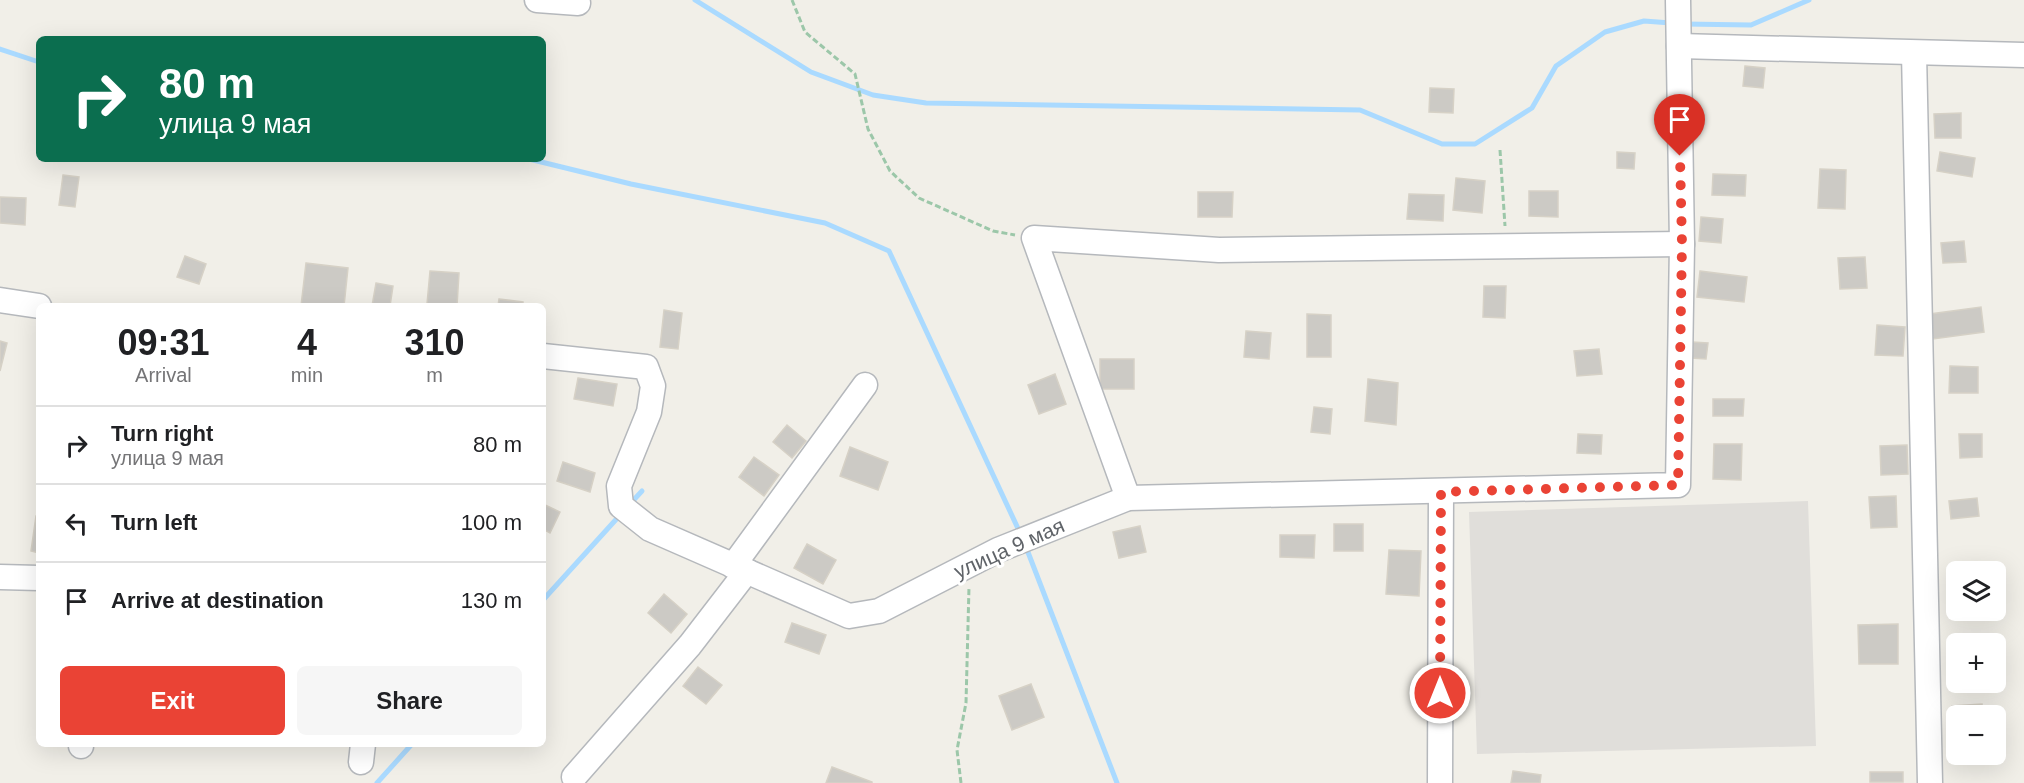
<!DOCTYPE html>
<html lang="en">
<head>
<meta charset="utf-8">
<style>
	:root { --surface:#fff; --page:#f6f6f6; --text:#202124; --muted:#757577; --line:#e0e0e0; --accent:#ea4335 }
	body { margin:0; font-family:Arial,sans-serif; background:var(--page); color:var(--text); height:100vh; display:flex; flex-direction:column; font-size:22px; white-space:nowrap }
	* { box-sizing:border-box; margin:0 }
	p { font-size:20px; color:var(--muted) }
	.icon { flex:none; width:33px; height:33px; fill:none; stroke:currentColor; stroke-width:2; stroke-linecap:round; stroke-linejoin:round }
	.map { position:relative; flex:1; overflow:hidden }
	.drawer { position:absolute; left:36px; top:303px; width:510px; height:444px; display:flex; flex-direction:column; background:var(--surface); border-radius:9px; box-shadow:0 6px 24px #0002 }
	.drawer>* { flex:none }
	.top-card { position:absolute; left:36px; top:36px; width:510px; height:126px; border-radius:9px; box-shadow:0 6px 24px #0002; background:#0b6e4f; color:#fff; overflow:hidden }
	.tools { position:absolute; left:1946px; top:561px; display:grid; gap:12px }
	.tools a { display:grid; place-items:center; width:60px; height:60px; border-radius:9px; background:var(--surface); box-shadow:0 6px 24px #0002; font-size:30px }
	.pin { position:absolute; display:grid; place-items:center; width:51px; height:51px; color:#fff; margin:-62px -26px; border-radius:50% 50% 50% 0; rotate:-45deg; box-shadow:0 0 6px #0007 }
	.pin .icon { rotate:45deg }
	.me { position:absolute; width:66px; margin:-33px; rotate:0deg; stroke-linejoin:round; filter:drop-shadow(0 0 4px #0008) }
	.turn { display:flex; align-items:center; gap:21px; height:126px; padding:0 24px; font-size:27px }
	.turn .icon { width:78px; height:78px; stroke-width:2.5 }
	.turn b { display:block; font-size:42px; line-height:51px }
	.eta { display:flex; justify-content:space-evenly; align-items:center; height:102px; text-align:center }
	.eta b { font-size:36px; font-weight:700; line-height:42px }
	.action { display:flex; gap:12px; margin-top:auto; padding:12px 24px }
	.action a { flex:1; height:69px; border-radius:9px; background:var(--accent); color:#fff; font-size:24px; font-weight:700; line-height:69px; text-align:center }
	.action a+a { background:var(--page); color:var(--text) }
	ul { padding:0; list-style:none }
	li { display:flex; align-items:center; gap:18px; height:78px; padding:0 24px; border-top:2px solid var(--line) }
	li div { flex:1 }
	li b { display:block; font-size:22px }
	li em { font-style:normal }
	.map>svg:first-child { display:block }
	.industrial { fill:#e0deda }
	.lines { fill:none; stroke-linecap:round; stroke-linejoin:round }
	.stream { stroke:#aadaff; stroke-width:5 }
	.building { fill:#cccac5; stroke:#d6d1c6; stroke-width:1.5 }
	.minor-casing { stroke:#b5b8bc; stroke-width:27 }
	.path { stroke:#9cc7a9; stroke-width:3; stroke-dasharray:6 3; stroke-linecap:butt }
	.minor { stroke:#fff; stroke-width:24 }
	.route { stroke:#ea4335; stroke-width:10; stroke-dasharray:0 18 }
	.labels { text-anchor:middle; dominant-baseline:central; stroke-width:6; stroke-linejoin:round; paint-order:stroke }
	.street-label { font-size:21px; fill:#5f6368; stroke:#fff }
</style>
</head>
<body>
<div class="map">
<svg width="2024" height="783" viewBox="0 0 2024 783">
	<rect width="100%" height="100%" fill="#f1efe8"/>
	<path class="industrial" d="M1808 501 1816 746 1477 754 1469 512Z"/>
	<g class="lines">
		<g class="stream">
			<path d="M695 0 811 72 873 95 926 103 1360 110 1442 144H1475L1532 108 1556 66 1605 32 1644 21 1671 23"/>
			<path d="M1684 24 1751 25 1809 0"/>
			<path d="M0 49 39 62"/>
			<path d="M529 159 631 184 825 223 889 251 1021 535"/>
			<path d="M629 505 642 491"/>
			<path d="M1026 547 1117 783"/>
			<path d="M543 600 621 514"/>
			<path d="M377 783 412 744"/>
		</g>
	</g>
	<g class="building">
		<path d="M1745 66 1765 68 1763 88 1743 86Z"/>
		<path d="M1430 88 1454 89 1453 113 1429 112Z"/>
		<path d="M1961 113V138H1935L1934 114Z"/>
		<path d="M1617 152 1635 153 1634 169 1617 168Z"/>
		<path d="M1940 152 1975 158 1972 177 1937 171Z"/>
		<path d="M1820 169 1846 170 1845 209 1818 208Z"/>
		<path d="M1713 174 1746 175 1745 196 1712 195Z"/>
		<path d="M63 175 79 177 75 207 59 205Z"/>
		<path d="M1456 178 1485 181 1482 213 1453 210Z"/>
		<path d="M1529 191H1558V217L1529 216Z"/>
		<path d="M1198 192H1233L1232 217H1198Z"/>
		<path d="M1409 194 1444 195 1443 221 1407 219Z"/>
		<path d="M0 197 26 198 25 225 0 223Z"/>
		<path d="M1701 217 1723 219 1721 243 1699 241Z"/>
		<path d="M1964 241 1966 262 1943 263 1941 243Z"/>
		<path d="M185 256 206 264 199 284 177 277Z"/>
		<path d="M1865 257 1867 288 1840 289 1838 258Z"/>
		<path d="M306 263 348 268 344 306H301Z"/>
		<path d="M430 271 459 273 457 306 427 304Z"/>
		<path d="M1700 271 1747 277 1744 302 1697 297Z"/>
		<path d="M376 283 393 286 390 306H372Z"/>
		<path d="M1484 286H1506L1505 318 1483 317Z"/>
		<path d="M499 299 523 302V306H498Z"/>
		<path d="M1981 307 1984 332 1933 339 1930 314Z"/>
		<path d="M664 310 682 313 678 349 660 347Z"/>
		<path d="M1307 314 1331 315V357H1307Z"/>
		<path d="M1877 325 1905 327 1903 356 1875 355Z"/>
		<path d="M1246 331 1271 333 1269 359 1244 357Z"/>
		<path d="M0 341 7 343 0 371Z"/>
		<path d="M1692 342 1708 343 1706 359 1691 358Z"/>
		<path d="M1599 349 1602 374 1577 376 1574 351Z"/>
		<rect x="1100" y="359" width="34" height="30"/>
		<path d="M1950 366 1978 367V393H1949Z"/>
		<path d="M1055 374 1066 404 1039 414 1028 385Z"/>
		<path d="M578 378 617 384 613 406 574 399Z"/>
		<path d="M1368 379 1398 383 1396 425 1365 421Z"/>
		<path d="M1713 399H1744L1743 416H1713Z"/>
		<path d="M1314 407 1332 409 1330 434 1311 432Z"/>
		<path d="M787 425 806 441 792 458 773 442Z"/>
		<path d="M1578 434 1602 435 1601 454 1577 453Z"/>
		<path d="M1959 434H1982V457L1960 458Z"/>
		<path d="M1714 444H1742L1741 480 1713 479Z"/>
		<path d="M1907 445 1908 474 1881 475 1880 446Z"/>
		<path d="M850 447 888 462 878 490 840 476Z"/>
		<path d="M754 457 779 475 764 496 739 477Z"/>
		<path d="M563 462 595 473 590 492 557 481Z"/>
		<path d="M1896 496 1897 527 1871 528 1869 497Z"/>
		<path d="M1977 498 1979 516 1951 519 1949 501Z"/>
		<path d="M543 504 560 512 550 533 543 529Z"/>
		<path d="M36 516H39V553L31 551Z"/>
		<rect x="1334" y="524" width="29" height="27"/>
		<path d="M1140 526 1146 552 1119 558 1113 532Z"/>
		<path d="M1280 535H1315L1314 558 1280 557Z"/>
		<path d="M807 544 836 560 823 584 794 568Z"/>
		<path d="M1389 550 1421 551 1419 596 1386 594Z"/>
		<path d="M664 594 687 614 671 633 648 613Z"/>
		<path d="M792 623 826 635 819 654 785 642Z"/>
		<path d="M1898 624V664H1859L1858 625Z"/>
		<path d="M698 667 722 685 706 704 683 686Z"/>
		<path d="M1031 684 1044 717 1012 730 999 696Z"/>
		<path d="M1982 704 1983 716H1956V737H1954L1952 706Z"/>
		<path d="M832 767 872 782V783H826Z"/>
		<path d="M1513 771 1541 775 1540 783H1511Z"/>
		<rect x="1870" y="772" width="33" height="10"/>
	</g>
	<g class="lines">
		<defs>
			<g id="minor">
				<path d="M537 0 578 3"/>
				<path d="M1679 46 2024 55"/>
				<path d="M1914 53 1930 783"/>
				<path d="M0 300 39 306"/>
				<path d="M543 356 646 367 653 386 649 412 619 486 621 506 650 529 849 616 879 611 998 550 1128 498 1678 485 1682 244 1678 0"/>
				<path d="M1128 498 1034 238 1219 250 1682 244"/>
				<path d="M733 566 865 385"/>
				<path d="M0 577 39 578"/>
				<path d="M81 746V744"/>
				<path d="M361 762 363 744"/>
				<path d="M574 777 690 645 747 571"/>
				<path d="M1440 783 1441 492"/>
			</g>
		</defs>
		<use href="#minor" class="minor-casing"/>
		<g class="path">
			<path d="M792 0 805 32 855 74 868 129 890 171 919 198 993 231 1015 235"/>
			<path d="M1500 150 1505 226"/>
			<path d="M961 783 957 750 966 703 969 587"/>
		</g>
		<use href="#minor" class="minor"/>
	</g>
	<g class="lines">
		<path class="route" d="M1440 693 1441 492 1678 485 1682 244 1680 156"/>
	</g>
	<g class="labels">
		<g class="street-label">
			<text transform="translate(1009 548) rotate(-24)">улица 9 мая</text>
		</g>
	</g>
</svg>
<div class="tools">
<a><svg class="icon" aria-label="layers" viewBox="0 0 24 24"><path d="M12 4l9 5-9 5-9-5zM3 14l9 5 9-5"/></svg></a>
<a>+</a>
<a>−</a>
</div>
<div class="pin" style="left:1680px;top:156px;background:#d93025"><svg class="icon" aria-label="arrive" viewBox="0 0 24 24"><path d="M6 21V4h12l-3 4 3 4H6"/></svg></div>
<svg class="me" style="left:1440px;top:693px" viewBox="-20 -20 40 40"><circle r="17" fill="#ea4335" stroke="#fff" stroke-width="3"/><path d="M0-11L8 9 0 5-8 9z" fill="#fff"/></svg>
<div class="top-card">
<div class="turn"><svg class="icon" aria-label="right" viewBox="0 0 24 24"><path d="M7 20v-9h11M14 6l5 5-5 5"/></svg><div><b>80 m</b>улица 9 мая</div></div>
</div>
<section class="drawer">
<div class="eta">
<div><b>09:31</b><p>Arrival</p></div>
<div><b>4</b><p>min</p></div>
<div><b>310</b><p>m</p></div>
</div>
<ul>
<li><svg class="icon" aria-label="right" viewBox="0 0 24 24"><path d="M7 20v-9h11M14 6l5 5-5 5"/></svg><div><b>Turn right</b><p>улица 9 мая</p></div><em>80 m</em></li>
<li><svg class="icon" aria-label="left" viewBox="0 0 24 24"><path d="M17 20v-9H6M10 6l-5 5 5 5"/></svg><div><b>Turn left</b></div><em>100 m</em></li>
<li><svg class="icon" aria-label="arrive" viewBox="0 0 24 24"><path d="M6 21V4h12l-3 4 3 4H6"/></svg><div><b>Arrive at destination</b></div><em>130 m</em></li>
</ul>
<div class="action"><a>Exit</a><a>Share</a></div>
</section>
</div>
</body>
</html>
